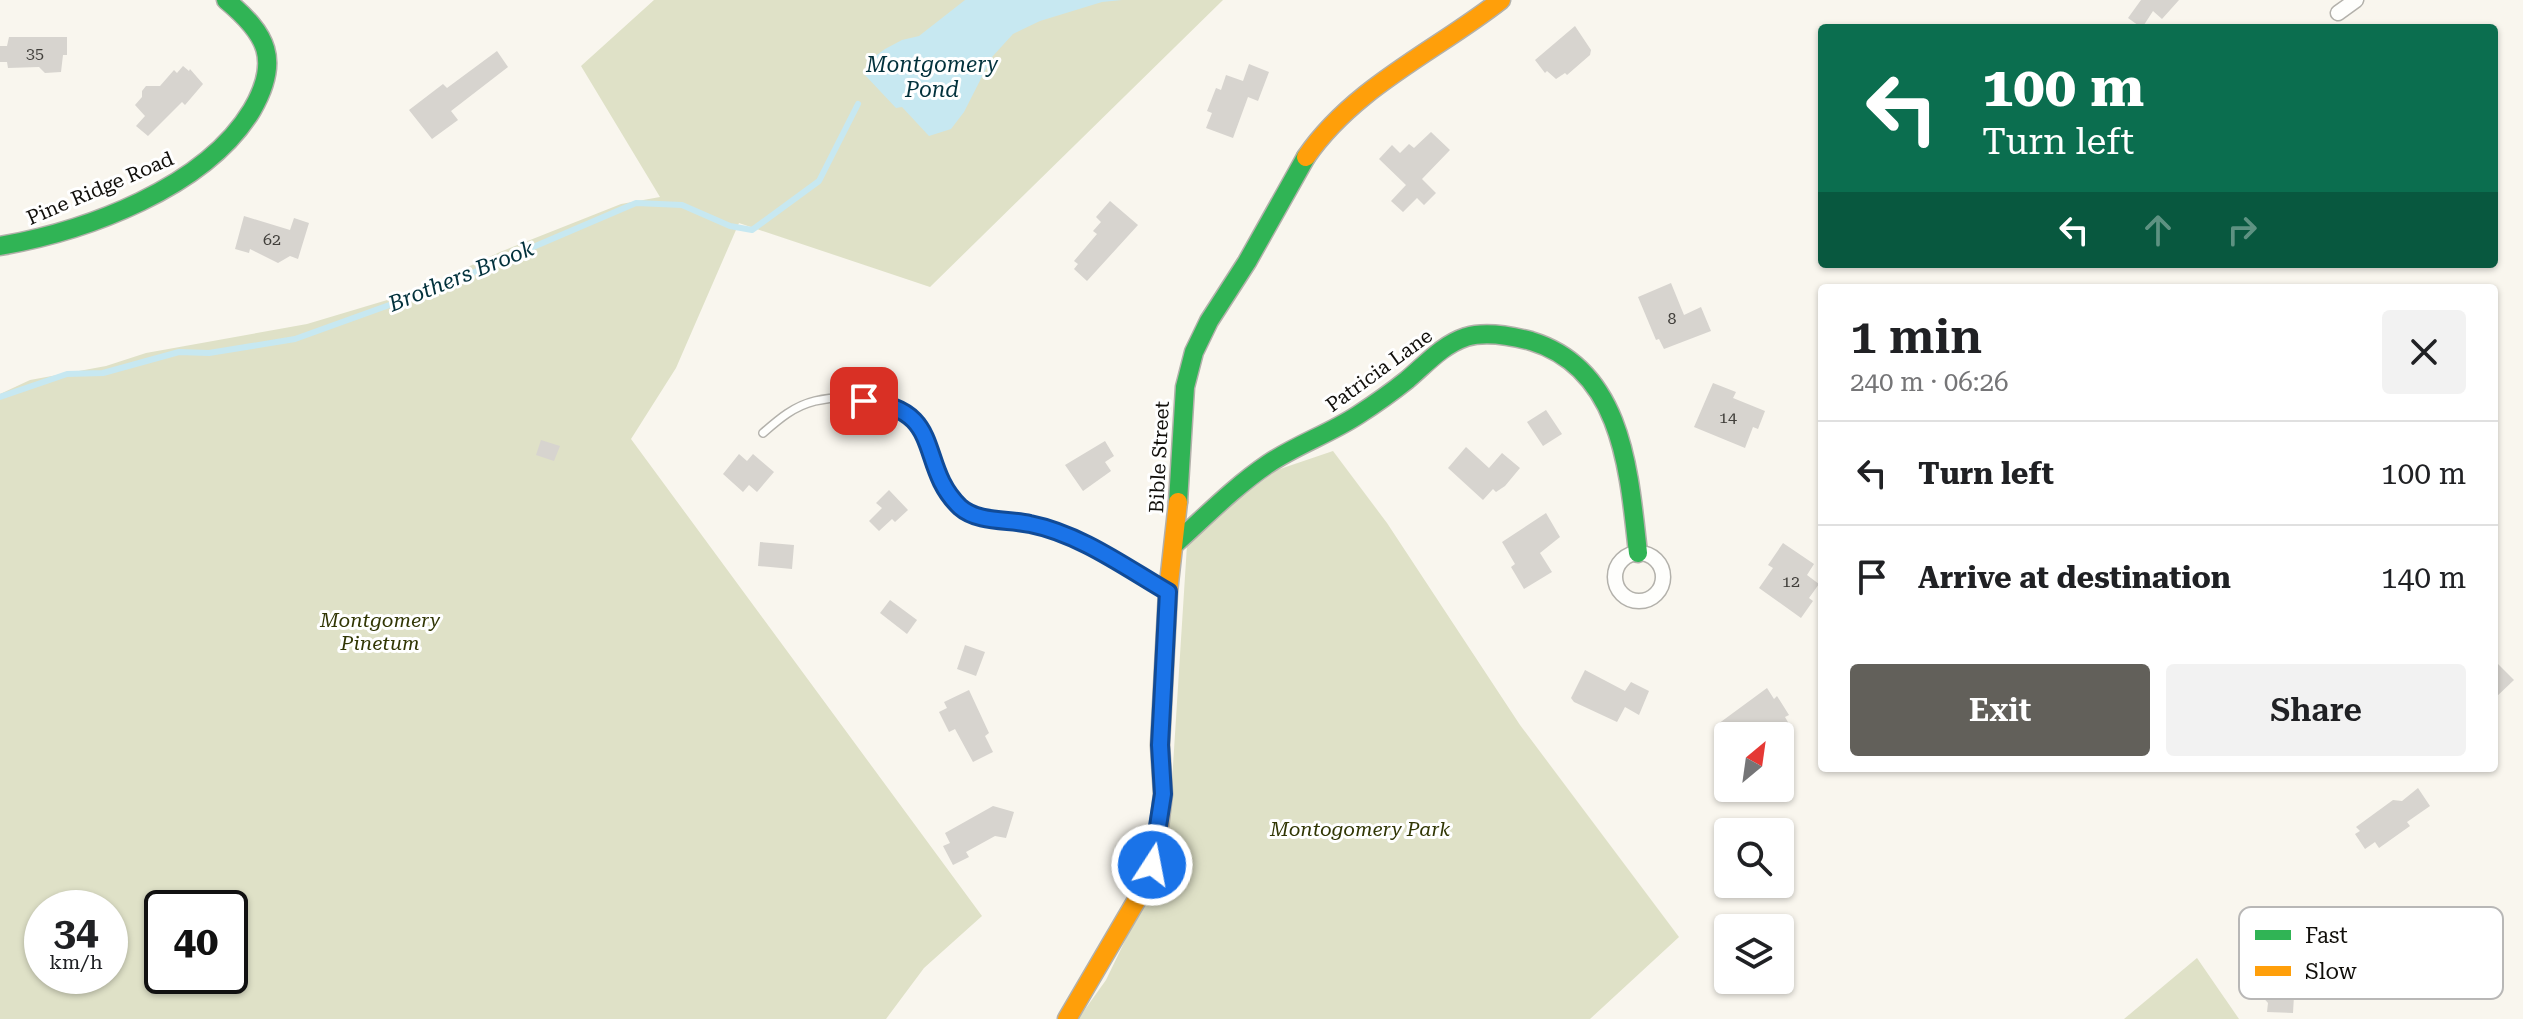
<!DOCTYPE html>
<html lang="en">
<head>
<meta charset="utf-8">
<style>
	:root { --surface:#fff; --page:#f2f2f2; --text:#202124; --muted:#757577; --line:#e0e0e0; --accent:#62605a }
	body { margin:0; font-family:"Roboto Serif",serif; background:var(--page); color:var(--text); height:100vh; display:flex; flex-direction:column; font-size:30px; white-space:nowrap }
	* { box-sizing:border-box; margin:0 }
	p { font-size:26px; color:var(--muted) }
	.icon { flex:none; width:44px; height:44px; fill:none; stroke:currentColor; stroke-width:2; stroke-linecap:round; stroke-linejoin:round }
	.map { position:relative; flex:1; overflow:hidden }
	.drawer { position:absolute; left:1818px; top:284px; width:680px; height:488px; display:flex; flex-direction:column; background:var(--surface); border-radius:8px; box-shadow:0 2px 6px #0004 }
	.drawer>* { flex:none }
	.banner { position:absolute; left:1818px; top:24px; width:680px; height:244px; border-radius:8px; box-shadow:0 2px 6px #0004; background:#0b6e4f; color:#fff; overflow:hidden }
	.needle { width:52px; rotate:29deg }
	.tools { position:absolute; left:1714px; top:722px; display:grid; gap:16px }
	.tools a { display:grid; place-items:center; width:80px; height:80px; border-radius:8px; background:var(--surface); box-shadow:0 2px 6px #0004; font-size:40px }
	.speed { position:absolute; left:24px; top:890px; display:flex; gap:16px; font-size:40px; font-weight:700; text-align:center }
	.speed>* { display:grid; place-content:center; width:104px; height:104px; border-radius:50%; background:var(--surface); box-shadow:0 2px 6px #0004; line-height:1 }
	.speed small { font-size:20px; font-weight:400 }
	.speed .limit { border:4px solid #111; border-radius:12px; background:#fff; color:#111 }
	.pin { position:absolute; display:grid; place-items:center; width:68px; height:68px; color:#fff; margin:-34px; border-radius:16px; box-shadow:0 4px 12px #0006 }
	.me { position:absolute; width:88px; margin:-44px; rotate:11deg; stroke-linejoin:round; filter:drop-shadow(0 0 6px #0008) }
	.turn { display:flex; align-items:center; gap:28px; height:168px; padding:0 32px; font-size:36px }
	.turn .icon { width:104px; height:104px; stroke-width:2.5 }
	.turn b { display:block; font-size:56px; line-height:68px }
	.lanes { display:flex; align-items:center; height:76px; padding:0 32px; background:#0003; justify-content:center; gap:40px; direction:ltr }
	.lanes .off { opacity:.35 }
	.round { display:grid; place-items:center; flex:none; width:84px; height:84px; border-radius:8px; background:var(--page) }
	.headline { display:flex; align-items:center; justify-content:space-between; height:136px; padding:0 32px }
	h1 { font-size:48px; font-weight:600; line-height:60px }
	.button { display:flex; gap:16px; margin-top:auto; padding:16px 32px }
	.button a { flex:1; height:92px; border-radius:8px; background:var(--accent); color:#fff; font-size:32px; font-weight:600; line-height:92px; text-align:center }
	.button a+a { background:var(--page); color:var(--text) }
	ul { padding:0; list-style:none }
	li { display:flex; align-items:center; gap:24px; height:104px; padding:0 32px; border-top:2px solid var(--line) }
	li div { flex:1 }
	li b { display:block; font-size:30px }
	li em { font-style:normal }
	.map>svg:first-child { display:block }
	.green { fill:#dfe1c7; fill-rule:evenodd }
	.water { fill:#c7e8f1 }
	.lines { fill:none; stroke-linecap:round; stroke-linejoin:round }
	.stream { stroke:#c7e8f1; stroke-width:6 }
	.building { fill:#d7d4cf }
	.lane-casing { stroke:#b3b1ab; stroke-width:10 }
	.street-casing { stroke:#b3b1ab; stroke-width:17 }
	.fast-casing { stroke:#b3b1ab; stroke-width:21 }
	.slow-casing { stroke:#b3b1ab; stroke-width:21 }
	.lane { stroke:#fefefc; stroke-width:7 }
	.street { stroke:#fefefc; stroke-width:14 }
	.fast { stroke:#30b455; stroke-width:18 }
	.slow { stroke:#ff9f0a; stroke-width:18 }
	.route-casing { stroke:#114b97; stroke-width:20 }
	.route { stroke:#1a73e8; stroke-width:14 }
	.labels { text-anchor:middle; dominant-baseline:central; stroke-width:6; stroke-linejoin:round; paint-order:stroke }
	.number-label { font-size:16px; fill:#42403c }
	.street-label { font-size:20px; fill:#110f0b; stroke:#fff }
	.park-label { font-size:20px; font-style:italic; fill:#313604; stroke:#fff }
	.water-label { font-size:22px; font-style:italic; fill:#02313c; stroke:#fff }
	.key { fill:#fff; stroke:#b8b7b6; stroke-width:2 }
	.key-label { font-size:22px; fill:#110f0b }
</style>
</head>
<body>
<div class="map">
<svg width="2523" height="1019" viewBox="0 0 2523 1019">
	<rect width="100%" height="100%" fill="#f9f6ee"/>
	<g class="green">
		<path d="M654 0H1223L930 287 739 223 676 368 631 439 982 916 924 968 886 1019H0V394L30 380 106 366 146 353 307 324 414 292 500 252 621 204 660 197 581 66ZM42 908H110V976H42ZM162 908H230V976H162Z"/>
		<path d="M1333 451 1387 523 1520 725 1679 937 1590 1019H1078L1106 980 1149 891 1170 813 1188 529 1234 502 1277 470Z"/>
		<path d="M2197 958 2239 1019H2124Z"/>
	</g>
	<path class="water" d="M965 0H1122L1102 2 1040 21 1013 34 992 57 964 112 951 129 929 136 902 107 896 108 864 74 874 57 885 49 902 40 919 36Z"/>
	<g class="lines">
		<path class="stream" d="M0 397 67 374 103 373 179 352 209 353 295 339 442 286 636 203 682 205 730 226 752 230 819 181 858 104"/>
	</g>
	<g class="building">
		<path d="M2141 0H2179L2162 19 2153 11 2142 28 2128 18Z"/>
		<path d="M1575 26 1591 50 1590 55 1567 75 1565 73 1556 79 1547 71 1545 73 1535 60Z"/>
		<path d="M9 37H67V55H63L61 72 45 73 39 67 8 68 7 62H0V46H7Z"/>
		<path d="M497 51 508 67 451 111 458 120 432 139 409 110 443 84 447 88Z"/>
		<path d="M1249 64 1269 72 1258 101 1248 97 1233 138 1206 128 1212 113 1207 111 1216 88 1221 90 1226 75 1243 81Z"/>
		<path d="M183 66 189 71 190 69 203 84 185 105 182 102 148 136 136 126 145 116 135 105 142 97V91L146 86H160L174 70 177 73Z"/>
		<path d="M1431 132 1450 150 1422 179 1436 193 1424 205 1417 198 1403 212 1391 201 1406 185 1379 159 1392 145 1400 153 1409 144 1414 148Z"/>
		<path d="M1110 201 1138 225 1087 281 1074 269 1078 264 1074 261 1097 234 1093 231 1101 222 1096 217Z"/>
		<path d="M244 216 290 230 294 218 309 223 298 259 290 256 278 263 250 249 249 253 235 249Z"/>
		<path d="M1671 283 1684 315 1701 307 1711 331 1664 349 1659 339 1656 340 1638 297Z"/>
		<path d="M1713 383 1736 392 1733 398 1765 411 1758 429 1753 427 1745 448 1694 427Z"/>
		<path d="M1546 410 1562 434 1543 446 1527 422Z"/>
		<path d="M541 440 560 446 554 461 536 455Z"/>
		<path d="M1105 441 1114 456 1105 462 1111 471 1083 491 1065 465Z"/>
		<path d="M1466 447 1489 468 1502 453 1520 468 1505 486 1496 492 1493 489 1483 500 1448 468Z"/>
		<path d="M739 454 747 461 753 454 774 472 757 492 749 485 743 492 723 474Z"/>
		<path d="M889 490 908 510 895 522 892 519 879 531 869 521 882 508 876 503Z"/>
		<path d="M1546 513 1560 537 1540 553 1552 572 1524 589 1511 567 1515 564 1502 542Z"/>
		<path d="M760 542 794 545 792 569 758 566Z"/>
		<path d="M1783 543 1814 564 1807 575 1819 584 1809 598 1813 601 1801 618 1759 588 1773 568 1768 565Z"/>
		<path d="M890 600 917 620 907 634 880 613Z"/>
		<path d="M965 645 985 652 976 676 957 669Z"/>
		<path d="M2494 660 2514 680 2494 699Z"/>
		<path d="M1585 670 1625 691 1631 682 1649 691 1639 715 1625 707 1617 722 1574 702 1571 698Z"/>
		<path d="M1767 688 1774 699 1777 696 1789 715 1785 717 1792 729 1781 736H1726L1718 724Z"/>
		<path d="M969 690 989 733 985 736 993 752 973 762 955 729 949 732 939 712 947 708 944 702Z"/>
		<path d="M2418 788 2430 806 2407 822 2410 826 2379 848 2375 842 2365 849 2355 834 2360 831 2356 827 2393 800 2402 801Z"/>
		<path d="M993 806 1014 812 1006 838 995 836 966 852 969 857 953 865 943 846 950 843 945 833Z"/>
		<path d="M2271 953 2291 954 2290 978H2295L2293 1013 2267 1012 2268 1003 2260 994 2261 987 2269 979Z"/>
	</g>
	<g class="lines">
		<defs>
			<path id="lane" d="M763 433C779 419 794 406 815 401 846 394 905 398 922 429 935 454 938 493 963 510 988 526 1033 522 1063 534 1099 548 1132 571 1165 590"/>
			<g id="street">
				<path d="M2338 13 2356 0"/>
				<circle cx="1639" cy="577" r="24"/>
			</g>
			<g id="fast">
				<path d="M0 246C86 231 205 188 252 110 281 60 267 34 226 0"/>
				<path d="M1178 502 1185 387 1194 352 1209 321 1247 262 1306 157"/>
				<path d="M1176 543C1206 516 1234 487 1268 464 1296 445 1329 434 1358 415 1375 404 1392 392 1407 380 1426 364 1442 345 1466 337 1486 331 1512 336 1531 341 1623 369 1629 472 1638 553"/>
			</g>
			<g id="slow">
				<path d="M1306 157C1354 87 1436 51 1501 0"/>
				<path d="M1067 1019 1142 891 1157 844 1163 794 1160 745 1168 592 1178 502"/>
			</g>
		</defs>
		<use href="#lane" class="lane-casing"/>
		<use href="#street" class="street-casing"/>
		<use href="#fast" class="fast-casing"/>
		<use href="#slow" class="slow-casing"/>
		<use href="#lane" class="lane"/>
		<use href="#street" class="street"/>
		<use href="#fast" class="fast"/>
		<use href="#slow" class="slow"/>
	</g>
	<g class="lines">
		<defs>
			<path id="route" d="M864 401C947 409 916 465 960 507 978 523 1008 519 1030 524 1080 534 1125 567 1168 592L1160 745 1163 794 1152 865"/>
		</defs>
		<use href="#route" class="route-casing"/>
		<use href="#route" class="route"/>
	</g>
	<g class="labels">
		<g class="number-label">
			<text x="35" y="53">35</text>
			<text x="272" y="239">62</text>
			<text x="1672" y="318">8</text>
			<text x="1728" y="417">14</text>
			<text x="1791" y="581">12</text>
		</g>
		<g class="street-label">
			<text transform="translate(100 188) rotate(-23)">Pine Ridge Road</text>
			<text transform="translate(1379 370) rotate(-36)">Patricia Lane</text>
			<text transform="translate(1159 457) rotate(-87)">Bible Street</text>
		</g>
		<g class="park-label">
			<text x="380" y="620">Montgomery<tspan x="380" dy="23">Pinetum</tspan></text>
			<text x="1360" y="829">Montogomery Park</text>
		</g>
		<g class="water-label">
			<text x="932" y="64">Montgomery<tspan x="932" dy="25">Pond</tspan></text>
			<text transform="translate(461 276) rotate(-22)">Brothers Brook</text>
		</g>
	</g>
	<rect x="2239" y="907" width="264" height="92" rx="12" class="key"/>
	<rect x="2255" y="930" width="36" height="10" fill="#30b455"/>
	<rect x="2255" y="966" width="36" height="10" fill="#ff9f0a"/>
	<g class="key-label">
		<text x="2305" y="943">Fast</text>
		<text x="2305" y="979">Slow</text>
	</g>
</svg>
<div class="tools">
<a><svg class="needle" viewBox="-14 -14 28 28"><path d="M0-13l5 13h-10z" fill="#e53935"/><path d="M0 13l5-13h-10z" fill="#757577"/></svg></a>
<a><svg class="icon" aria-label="search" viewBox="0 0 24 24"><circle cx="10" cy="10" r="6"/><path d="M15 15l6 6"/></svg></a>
<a><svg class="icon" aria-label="layers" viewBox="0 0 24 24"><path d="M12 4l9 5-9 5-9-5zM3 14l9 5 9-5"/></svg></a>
</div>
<div class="speed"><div>34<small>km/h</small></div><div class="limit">40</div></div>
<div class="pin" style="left:864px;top:401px;background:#d93025"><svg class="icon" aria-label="arrive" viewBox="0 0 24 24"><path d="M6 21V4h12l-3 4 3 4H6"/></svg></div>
<svg class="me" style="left:1152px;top:865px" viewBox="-20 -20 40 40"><circle r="17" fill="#1a73e8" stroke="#fff" stroke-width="3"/><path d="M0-11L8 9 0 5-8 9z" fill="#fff"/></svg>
<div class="banner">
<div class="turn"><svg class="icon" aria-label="left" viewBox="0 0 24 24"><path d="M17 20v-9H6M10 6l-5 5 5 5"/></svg><div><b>100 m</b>Turn left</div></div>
<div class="lanes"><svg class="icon" aria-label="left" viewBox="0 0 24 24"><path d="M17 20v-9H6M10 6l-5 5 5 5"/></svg><svg class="icon off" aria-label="ahead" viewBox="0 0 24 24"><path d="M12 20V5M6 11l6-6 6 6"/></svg><svg class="icon off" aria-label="right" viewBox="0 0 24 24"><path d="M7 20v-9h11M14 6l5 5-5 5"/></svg></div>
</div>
<section class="drawer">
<div class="headline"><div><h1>1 min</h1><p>240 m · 06:26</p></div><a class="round"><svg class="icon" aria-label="close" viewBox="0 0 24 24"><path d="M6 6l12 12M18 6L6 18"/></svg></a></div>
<ul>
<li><svg class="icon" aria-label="left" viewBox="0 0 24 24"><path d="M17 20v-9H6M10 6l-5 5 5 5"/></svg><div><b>Turn left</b></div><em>100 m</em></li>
<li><svg class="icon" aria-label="arrive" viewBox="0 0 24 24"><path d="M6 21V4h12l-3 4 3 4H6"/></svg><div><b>Arrive at destination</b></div><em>140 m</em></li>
</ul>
<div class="button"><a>Exit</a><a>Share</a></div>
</section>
</div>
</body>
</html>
